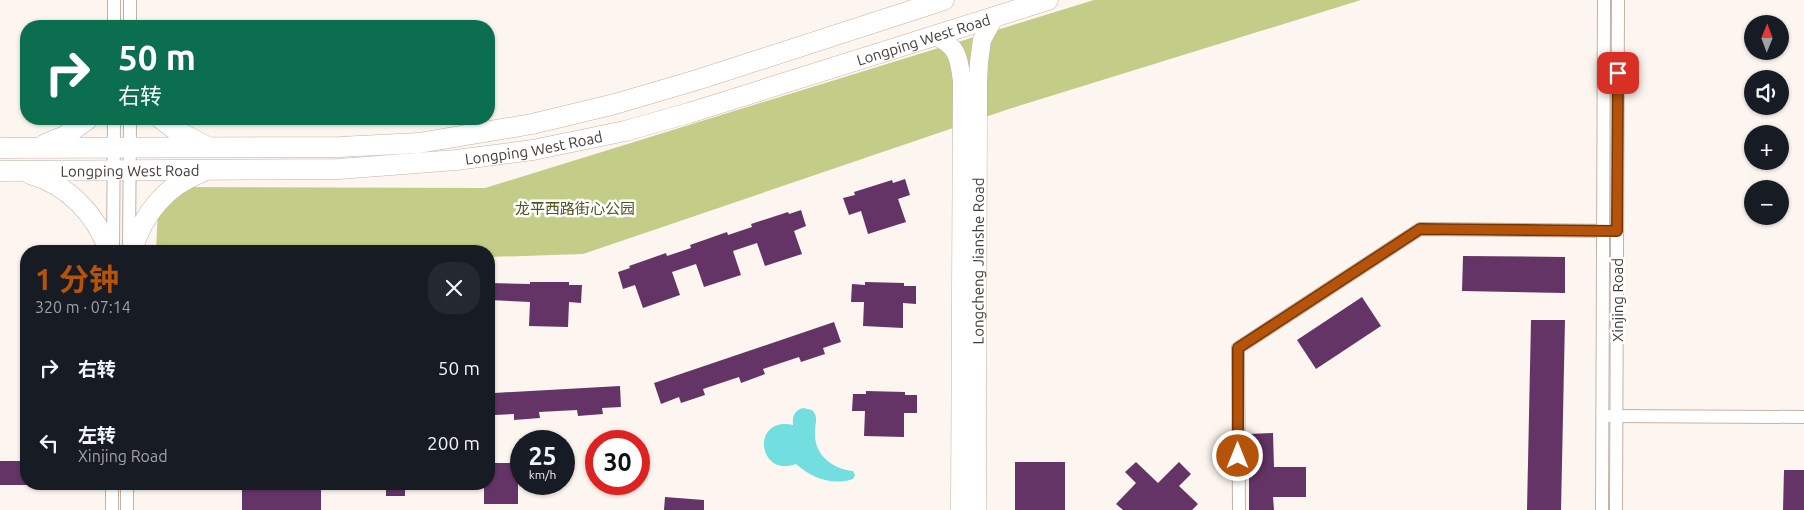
<!DOCTYPE html>
<html lang="zh">
<head>
<meta charset="utf-8">
<style>
	:root { --surface:#171b24; --page:#242831; --text:#f1f3f6; --muted:#9ea1a6; --accent:#b45309 }
	body { margin:0; font-family:Ubuntu,"Noto Sans SC",sans-serif; background:var(--page); color:var(--text); height:100vh; display:flex; flex-direction:column; font-size:19px; white-space:nowrap }
	* { box-sizing:border-box; margin:0 }
	p { font-size:16px; color:var(--muted) }
	.icon { flex:none; width:28px; height:28px; fill:none; stroke:currentColor; stroke-width:2; stroke-linecap:round; stroke-linejoin:round }
	.map { position:relative; flex:1; overflow:hidden }
	.side { position:absolute; left:20px; top:245px; width:475px; height:245px; display:flex; flex-direction:column; background:var(--surface); border-radius:20px; box-shadow:0 1px 4px #0004 }
	.side>* { flex:none }
	.guide { position:absolute; left:20px; top:20px; width:475px; height:105px; border-radius:20px; box-shadow:0 1px 4px #0004; background:#0b6e4f; color:#fff; overflow:hidden }
	.needle { width:32px; rotate:1deg }
	.buttons { position:absolute; left:1744px; top:15px; display:grid; gap:10px }
	.buttons a { display:grid; place-items:center; width:45px; height:45px; border-radius:50%; background:var(--surface); box-shadow:0 1px 4px #0004; font-size:25px }
	.speed { position:absolute; left:510px; top:430px; display:flex; gap:10px; font-size:25px; font-weight:700; text-align:center }
	.speed>* { display:grid; place-content:center; width:65px; height:65px; border-radius:50%; background:var(--surface); box-shadow:0 1px 4px #0004; line-height:1 }
	.speed small { font-size:12px; font-weight:400 }
	.speed .limit { border:8px solid #d22; background:#fff; color:#111 }
	.pin { position:absolute; display:grid; place-items:center; width:42px; height:42px; color:#fff; margin:-21px; border-radius:10px; box-shadow:0 2px 8px #0006 }
	.me { position:absolute; width:55px; margin:-28px; rotate:0deg; stroke-linejoin:round; filter:drop-shadow(0 0 4px #0008) }
	.turn { display:flex; align-items:center; gap:18px; height:105px; padding:0 15px; font-size:22px }
	.turn .icon { width:65px; height:65px; stroke-width:2.5 }
	.turn b { display:block; font-size:35px; line-height:42px }
	.round { display:grid; place-items:center; flex:none; width:52px; height:52px; border-radius:20px; background:var(--page) }
	.headline { display:flex; align-items:center; justify-content:space-between; height:85px; padding:0 15px }
	h1 { font-size:30px; font-weight:700; line-height:38px; color:var(--accent) }
	ul { padding:0; list-style:none }
	li { display:flex; align-items:center; gap:15px; height:75px; padding:0 15px }
	li div { flex:1 }
	li b { display:block; font-size:19px }
	li em { font-style:normal }
	.map>svg:first-child { display:block }
	.green { fill:#c3cd88 }
	.water { fill:#73dee0 }
	.building { fill:#643467 }
	.lines { fill:none; stroke-linecap:round; stroke-linejoin:round }
	.street-casing { stroke:#c3b2a3; stroke-width:14 }
	.secondary-casing { stroke:#c3b2a3; stroke-width:19 }
	.primary-casing { stroke:#c3b2a3; stroke-width:21 }
	.street { stroke:#fff; stroke-width:12 }
	.secondary { stroke:#fff; stroke-width:18 }
	.primary { stroke:#fff; stroke-width:20 }
	.route-casing { stroke:#753606; stroke-width:12 }
	.route { stroke:#b45309; stroke-width:9 }
	.labels { text-anchor:middle; dominant-baseline:central; stroke-width:5; stroke-linejoin:round; paint-order:stroke }
	.street-label { font-size:15px; fill:#423b35; stroke:#fff }
	.park-label { font-size:15px; fill:#4f551e; stroke:#fff }
</style>
</head>
<body>
<div class="map">
<svg width="1804" height="510" viewBox="0 0 1804 510">
	<rect width="100%" height="100%" fill="#fdf6f0"/>
	<path class="green" d="M1094 0H1361L1009 109 583 254 489 257V251H156L159 187 485 188Z"/>
	<path class="water" d="M803 408 812 410C819 417 815 423 815 432 814 455 832 469 853 471L855 475 853 479C832 486 812 478 796 464 757 478 751 416 793 425 792 416 795 410 803 408Z"/>
	<g class="building">
		<path d="M905 179 910 195 898 199 906 222 868 234 861 211 849 215 843 198 855 195 854 192 892 180 893 183Z"/>
		<path d="M801 210 806 226 794 231 802 254 765 266 757 243 733 251 741 275 704 287 696 264 672 272 680 295 643 308 635 285 623 289 618 272 630 268 629 266 666 253 667 256 691 248 690 245 727 232 728 235 752 227 751 224 788 212 789 214Z"/>
		<path d="M1463 256 1565 257V293L1462 291Z"/>
		<path d="M530 282H569V285H582L581 303 569 302 568 327 529 326 530 302 489 300V283L530 284Z"/>
		<path d="M865 282 904 283V286H916V304L903 303V328L863 326 864 302H851L852 284 865 285Z"/>
		<path d="M1362 297 1381 326 1316 369 1297 340Z"/>
		<path d="M1531 320H1565L1561 510H1527Z"/>
		<path d="M834 322 841 342 823 348 825 354 801 362 799 357 763 369 765 374 741 383 739 377 703 389 705 395 681 403 679 397 661 404 654 383Z"/>
		<path d="M620 386 621 407 602 408 603 414 578 416 577 410 539 412 540 418 514 420V414L495 415 494 393Z"/>
		<path d="M866 391 905 392V395H917V413H904V437L864 436 865 411H852L853 394H866Z"/>
		<path d="M1273 433 1274 467H1306V497H1273L1274 510H1249V434Z"/>
		<rect x="0" y="461" width="26" height="24"/>
		<rect x="1015" y="462" width="50" height="48"/>
		<path d="M1136 462 1158 483 1179 462 1191 474 1179 486 1198 504 1192 510H1123L1116 504 1136 483 1125 472Z"/>
		<path d="M489 463H521V484H518V504H484V484H489Z"/>
		<path d="M1784 470H1804V510H1783Z"/>
		<rect x="242" y="484" width="79" height="26"/>
		<rect x="386" y="484" width="19" height="12"/>
		<path d="M665 497 704 500V510H664Z"/>
	</g>
	<g class="lines">
		<defs>
			<g id="street">
				<path d="M114 0V26"/>
				<path d="M130 0V26"/>
				<path d="M129 246 130 119"/>
				<path d="M113 251 114 119"/>
				<path d="M1610 416 1804 417"/>
				<path d="M112 510V484"/>
				<path d="M127 510V484"/>
				<path d="M1239 510 1238 348 1420 229 1617 231"/>
				<path d="M1602 510 1604 0"/>
				<path d="M1616 510 1618 0"/>
			</g>
			<g id="secondary">
				<path d="M935 36C958 46 959 58 962 81L960 510"/>
				<path id="s1" d="M977 510 978 82 979 62 982 40 995 16"/>
			</g>
			<g id="primary">
				<path d="M161 119 177 131 204 145"/>
				<path d="M45 144 65 136 88 119"/>
				<path d="M0 148 339 147 419 143 532 124 615 104 700 79 944 0"/>
				<path id="s2" d="M0 171 339 169 456 160 533 150 625 131 689 113 1048 0"/>
				<path d="M30 174C68 185 96 214 109 251"/>
				<path d="M132 251C142 215 166 185 202 172"/>
			</g>
		</defs>
		<use href="#street" class="street-casing"/>
		<use href="#secondary" class="secondary-casing"/>
		<use href="#primary" class="primary-casing"/>
		<use href="#street" class="street"/>
		<use href="#secondary" class="secondary"/>
		<use href="#primary" class="primary"/>
	</g>
	<g class="lines">
		<defs>
			<path id="route" d="M1238 456V348L1420 229 1617 231 1618 73"/>
		</defs>
		<use href="#route" class="route-casing"/>
		<use href="#route" class="route"/>
	</g>
	<g class="labels">
		<g class="street-label">
			<text stroke="none"><textPath href="#s2" startOffset="940">Longping West Road</textPath></text>
			<text stroke="none"><textPath href="#s2" startOffset="535">Longping West Road</textPath></text>
			<text stroke="none"><textPath href="#s2" startOffset="130">Longping West Road</textPath></text>
			<text stroke="none"><textPath href="#s1" startOffset="249">Longcheng Jianshe Road</textPath></text>
			<text transform="translate(1617 300) rotate(-90)">Xinjing Road</text>
		</g>
		<g class="park-label">
			<text x="575" y="208">龙平西路街心公园</text>
		</g>
	</g>
</svg>
<div class="buttons">
<a><svg class="needle" viewBox="-14 -14 28 28"><path d="M0-13l5 13h-10z" fill="#e53935"/><path d="M0 13l5-13h-10z" fill="#9ea1a6"/></svg></a>
<a><svg class="icon" aria-label="sound" viewBox="0 0 24 24"><path d="M4 9h4l5-4v14l-5-4H4zM17 9q2 3 0 6"/></svg></a>
<a>+</a>
<a>−</a>
</div>
<div class="speed"><div>25<small>km/h</small></div><div class="limit">30</div></div>
<div class="pin" style="left:1618px;top:73px;background:#d93025"><svg class="icon" aria-label="arrive" viewBox="0 0 24 24"><path d="M6 21V4h12l-3 4 3 4H6"/></svg></div>
<svg class="me" style="left:1238px;top:456px" viewBox="-20 -20 40 40"><circle r="17" fill="#b45309" stroke="#fff" stroke-width="3"/><path d="M0-11L8 9 0 5-8 9z" fill="#fff"/></svg>
<div class="guide">
<div class="turn"><svg class="icon" aria-label="right" viewBox="0 0 24 24"><path d="M7 20v-9h11M14 6l5 5-5 5"/></svg><div><b>50 m</b>右转</div></div>
</div>
<section class="side">
<div class="headline"><div><h1>1 分钟</h1><p>320 m · 07:14</p></div><a class="round"><svg class="icon" aria-label="close" viewBox="0 0 24 24"><path d="M6 6l12 12M18 6L6 18"/></svg></a></div>
<ul>
<li><svg class="icon" aria-label="right" viewBox="0 0 24 24"><path d="M7 20v-9h11M14 6l5 5-5 5"/></svg><div><b>右转</b></div><em>50 m</em></li>
<li><svg class="icon" aria-label="left" viewBox="0 0 24 24"><path d="M17 20v-9H6M10 6l-5 5 5 5"/></svg><div><b>左转</b><p>Xinjing Road</p></div><em>200 m</em></li>
</ul>
</section>
</div>
</body>
</html>
